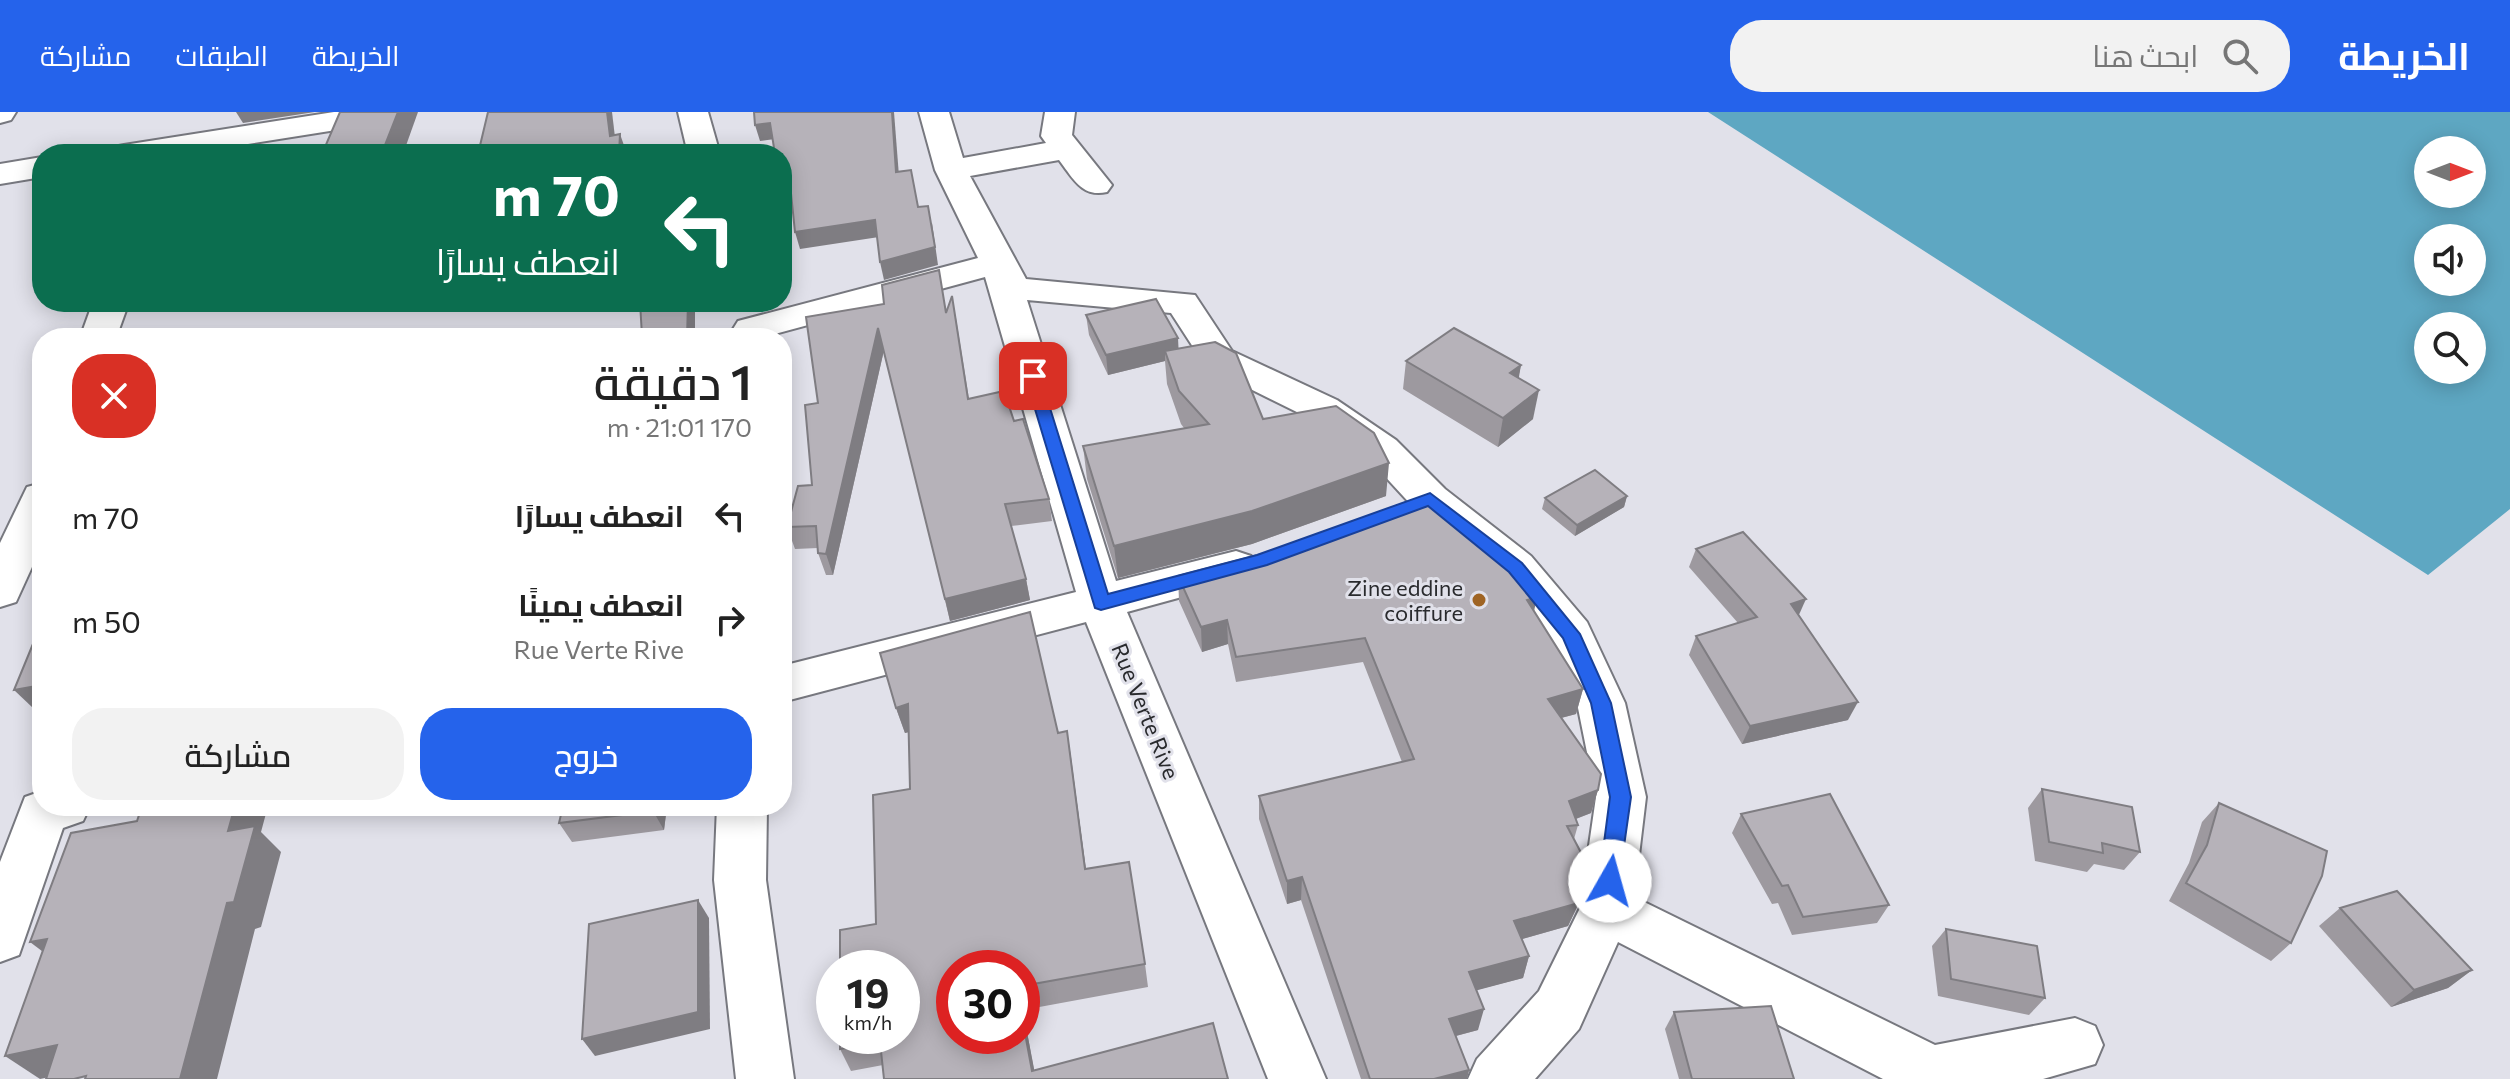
<!DOCTYPE html>
<html lang="ar">
<head>
<meta charset="utf-8">
<style>
	:root { --surface:#fff; --page:#f2f2f2; --text:#222; --muted:#767676; --accent:#2563eb }
	body { margin:0; font-family:Commissioner,Cairo,sans-serif; background:var(--page); color:var(--text); direction:rtl; height:100vh; display:flex; flex-direction:column; font-size:30px; white-space:nowrap }
	* { box-sizing:border-box; margin:0 }
	p { font-size:26px; color:var(--muted) }
	.icon { flex:none; width:44px; height:44px; fill:none; stroke:currentColor; stroke-width:2; stroke-linecap:round; stroke-linejoin:round }
	.map { position:relative; flex:1; overflow:hidden; direction:ltr }
	.sheet { position:absolute; left:32px; top:216px; width:760px; height:488px; display:flex; flex-direction:column; background:var(--surface); border-radius:32px; box-shadow:0 4px 20px #0003; direction:rtl }
	.sheet>* { flex:none }
	.hud { position:absolute; left:32px; top:32px; width:760px; height:168px; border-radius:32px; box-shadow:0 4px 20px #0003; direction:rtl; background:#0b6e4f; color:#fff; overflow:hidden }
	.needle { width:52px; rotate:90deg }
	.buttons { position:absolute; left:2414px; top:24px; display:grid; gap:16px }
	.buttons a { display:grid; place-items:center; width:72px; height:72px; border-radius:50%; background:var(--surface); box-shadow:0 4px 20px #0003; font-size:40px }
	.speed { position:absolute; left:816px; top:838px; display:flex; gap:16px; font-size:40px; font-weight:700; text-align:center }
	.speed>* { display:grid; place-content:center; width:104px; height:104px; border-radius:50%; background:var(--surface); box-shadow:0 4px 20px #0003; line-height:1 }
	.speed small { font-size:20px; font-weight:400 }
	.speed .limit { border:12px solid #d22; background:#fff; color:#111 }
	.pin { position:absolute; display:grid; place-items:center; width:68px; height:68px; color:#fff; margin:-34px; border-radius:16px; box-shadow:0 4px 12px #0006 }
	.me { position:absolute; width:88px; margin:-44px; rotate:7deg; stroke-linejoin:round; filter:drop-shadow(0 0 6px #0008) }
	.turn { display:flex; align-items:center; gap:28px; height:168px; padding:0 40px; font-size:36px }
	.turn .icon { width:104px; height:104px; stroke-width:2.5 }
	.turn b { display:block; font-size:56px; line-height:68px }
	.round { display:grid; place-items:center; flex:none; width:84px; height:84px; border-radius:32px; background:var(--page) }
	.overview { display:flex; align-items:center; justify-content:space-between; height:136px; padding:0 40px }
	h1 { font-size:48px; font-weight:600; line-height:60px }
	.action { display:flex; gap:16px; margin-top:auto; padding:16px 40px }
	.action a { flex:1; height:92px; border-radius:32px; background:var(--accent); color:#fff; font-size:32px; font-weight:600; line-height:92px; text-align:center }
	.action a+a { background:var(--page); color:var(--text) }
	ul { padding:0; list-style:none }
	li { display:flex; align-items:center; gap:24px; height:104px; padding:0 40px }
	li div { flex:1 }
	li b { display:block; font-size:30px }
	li em { font-style:normal }
	header { display:flex; align-items:center; gap:48px; box-sizing:border-box; height:112px; padding:0 40px; background:var(--accent); color:#fff }
	header strong { font-size:38px }
	nav { display:flex; gap:44px; margin-inline-start:auto; font-size:28px }
	.search { width:560px; height:72px; background:var(--page); display:flex; align-items:center; gap:20px; box-sizing:border-box; padding:0 28px; border-radius:32px; color:var(--muted); font-size:30px }
	.map>svg:first-child { display:block }
	.water { fill:#5ea7c2; fill-rule:evenodd }
	.lines { fill:none; stroke-linecap:round; stroke-linejoin:round }
	.minor-casing { stroke:#77787f; stroke-width:4 }
	.minor { fill:#fff; fill-rule:evenodd }
	.wall { fill:#9d999f; fill-rule:evenodd }
	.shaded-wall { fill:#7f7d82 }
	.building { fill:#b6b2b9; stroke:#7f7d82; stroke-width:2 }
	.route { fill:#2563eb; stroke:#184099; stroke-width:2 }
	.poi-dot { fill:#9f6424; stroke:#e1e1ea; stroke-width:3 }
	.labels { text-anchor:middle; dominant-baseline:central; stroke-width:6; stroke-linejoin:round; paint-order:stroke }
	.poi-label { font-size:22px; fill:#292a2d; stroke:#e1e1ea; text-anchor:end }
	.street-label { font-size:22px; fill:#292a2d; stroke:#e1e1ea }
</style>
</head>
<body>
<header>
<strong>الخريطة</strong>
<div class="search"><svg class="icon" aria-label="search" viewBox="0 0 24 24"><circle cx="10" cy="10" r="6"/><path d="M15 15l6 6"/></svg>ابحث هنا</div>
<nav><a>الخريطة</a><a>الطبقات</a><a>مشاركة</a></nav>
</header>
<div class="map">
<svg width="2510" height="967" viewBox="0 0 2510 967">
	<rect width="100%" height="100%" fill="#e1e1ea"/>
	<path class="water" d="M1708 0H2510V397L2428 463ZM2428 38H2472V82H2428ZM2428 126H2472V170H2428ZM2428 214H2472V258H2428Z"/>
	<g class="lines">
		<defs>
			<g id="minor">
				<path d="M0 0H16L11 8 0 11Z"/>
				<path d="M334 0H408L404 6 393 9 184 42H108L113 35 124 33Z"/>
				<path d="M678 0H708L720 42H688Z"/>
				<path d="M919 0H949L963 46 1046 31 1041 24 1045 0H1075L1072 23 1112 73 1107 80C1082 86 1073 66 1059 48L970 64 1026 167 1195 183 1232 239 1337 288 1396 328 1445 377 1531 444 1587 510 1625 591 1646 685 1634 785 1935 933 2075 906 2095 914 2103 933 2095 952 2043 967H1883L1618 830 1579 917 1535 967H1468L1477 947 1539 879 1580 796 1596 685 1577 591 1552 530 1501 466 1415 397 1368 346 1309 306 1206 255 1171 201 1027 188 1116 469 1236 439 1251 444 1258 455 1251 466 1127 500 1326 967H1268L1086 510 782 590V554L1076 480 985 165 760 226 738 225 733 217 738 209 978 146 935 58Z"/>
				<path d="M42 45V65L0 72V52Z"/>
				<path d="M93 190H129L116 226H80Z"/>
				<path d="M42 371V433L16 490 0 495V431L27 375Z"/>
				<path d="M42 679V694H90L83 709 63 716 19 843 0 850V750L25 685Z"/>
				<path d="M717 694H767L766 768 794 967H736L714 768Z"/>
			</g>
		</defs>
		<use href="#minor" class="minor-casing"/>
		<use href="#minor" class="minor"/>
	</g>
	<g class="wall">
		<path d="M946 200 956 206 969 287 1014 309 1049 387 1052 409 1011 414 1026 467 1030 488 950 509 884 238 833 463H826L818 441V436L795 437 787 415 812 373 818 291 806 205Z"/>
		<path d="M1086 203 1179 236 1263 307 1386 384 1252 432 1118 466 1087 367 1083 334 1184 316 1181 312 1167 272 1165 249 1108 263 1089 223Z"/>
		<path d="M1406 249 1521 253 1518 266 1533 307 1498 335 1403 277Z"/>
		<path d="M1627 384 1624 395 1575 424 1542 397 1545 386Z"/>
		<path d="M1406 396 1534 499 1583 577 1576 602 1561 606 1598 678 1591 701 1576 707 1578 713 1574 727 1577 795 1568 814 1522 827 1529 844 1523 866 1476 878 1478 918 1456 924 1469 958 1467 967H1361L1301 788 1287 792 1259 707V684L1402 650 1363 550 1236 570 1228 532 1202 540 1179 489 1178 464 1277 438Z"/>
		<path d="M1696 437 1799 503 1848 608 1742 632 1689 543 1696 524 1738 511 1689 455Z"/>
		<path d="M896 596 1058 621 1067 619 1086 757 1145 852 1148 875 1023 898 1034 958 1228 967 883 953 851 959 840 937 876 812 910 677 909 620 905 621ZM1022 856V924H954Z"/>
		<path d="M2042 677 2140 740 2124 758 2094 752 2087 760 2035 749 2028 696Z"/>
		<path d="M2219 691 2291 831 2271 849 2169 789 2189 751 2202 710Z"/>
		<path d="M667 694 664 718 572 730 559 711Z"/>
		<path d="M1741 702 1889 793 1877 811 1792 823 1778 791 1772 792 1732 721Z"/>
		<path d="M2340 796 2472 858 2448 876 2391 895 2319 814Z"/>
		<path d="M1946 817 2045 886 2029 903 1938 884 1932 834Z"/>
		<path d="M1674 900 1794 967H1679L1665 917Z"/>
	</g>
	<g class="shaded-wall">
		<path d="M236 0H315L243 11Z"/>
		<path d="M398 0H418L403 42H348Z"/>
		<path d="M607 0H612L617 42 610 24Z"/>
		<path d="M892 0H894L900 77 896 60Z"/>
		<path d="M770 11 775 27 760 29 755 13Z"/>
		<path d="M620 22 627 42H619Z"/>
		<path d="M782 52H788L793 68 782 70Z"/>
		<path d="M875 108 879 125 800 137 795 120Z"/>
		<path d="M932 111 938 153 884 168 880 150Z"/>
		<path d="M688 190H707L708 195 695 197V226H687Z"/>
		<path d="M878 216 884 238 833 463 826 442Z"/>
		<path d="M1178 226 1179 246 1165 239V249L1108 263 1106 243Z"/>
		<path d="M1521 253 1516 282 1510 261Z"/>
		<path d="M1539 278 1533 307 1498 335 1503 306Z"/>
		<path d="M1389 351 1386 384 1252 432 1118 466 1114 434Z"/>
		<path d="M1627 384 1624 395 1575 424 1577 413Z"/>
		<path d="M1026 467 1030 488 950 509 945 487Z"/>
		<path d="M1537 485 1532 509 1527 488Z"/>
		<path d="M1806 487 1798 505 1791 492Z"/>
		<path d="M1227 508 1228 532 1202 540 1201 515Z"/>
		<path d="M42 573V594L33 596 14 578Z"/>
		<path d="M1583 577 1576 602 1542 611 1548 587Z"/>
		<path d="M1858 590 1848 608 1742 632 1750 614Z"/>
		<path d="M908 592 916 618 905 621 896 596Z"/>
		<path d="M1067 619 1071 645 1089 782 1085 757Z"/>
		<path d="M1598 678 1591 701 1562 712 1569 689Z"/>
		<path d="M235 694H268L261 720 281 740 261 815 255 817 217 967H180L227 791 228 719Z"/>
		<path d="M653 694H667L664 718 653 699Z"/>
		<path d="M1302 765 1301 788 1287 792V769Z"/>
		<path d="M1585 773 1577 795 1568 814 1508 831 1514 809Z"/>
		<path d="M698 788 709 806 710 917 595 944 582 927Z"/>
		<path d="M47 827 63 855 30 830Z"/>
		<path d="M1529 844 1523 866 1463 882 1469 860Z"/>
		<path d="M2472 858 2448 876 2391 895 2414 878Z"/>
		<path d="M1022 894 1036 967 1032 959 1022 905Z"/>
		<path d="M1484 897 1478 918 1444 927 1449 907Z"/>
		<path d="M57 933 91 956 40 967 5 944Z"/>
		<path d="M1469 958 1467 967H1434Z"/>
	</g>
	<g class="building">
		<path d="M340 0H398L383 38 348 42H322Z"/>
		<path d="M488 0H607L610 24 620 22 619 42H478Z"/>
		<path d="M754 0H892L896 60 911 58 918 95 928 94 935 135 880 150 875 108 795 120 788 52H782V42H775L770 11 755 13Z"/>
		<path d="M939 158 946 201 952 184 968 287 1004 279 1014 309 1023 307 1049 387 1005 392 1026 467 945 487 878 216 826 442 818 441 816 414 787 415 798 374 812 373 805 293 818 291 806 205 884 192 882 173Z"/>
		<path d="M1156 187 1178 226 1106 243 1086 203Z"/>
		<path d="M640 190H688L687 226H629L642 224Z"/>
		<path d="M1454 216 1521 253 1510 261 1539 278 1503 306 1406 249Z"/>
		<path d="M1215 230 1236 241 1263 307 1336 294 1374 321 1389 351 1252 399 1114 434 1083 334 1209 312 1179 279 1165 239Z"/>
		<path d="M1595 358 1627 384 1577 413 1545 386Z"/>
		<path d="M1433 388 1504 443 1537 485 1527 488 1583 577 1548 587 1601 662 1598 678 1569 689 1578 713 1567 714 1588 754 1585 773 1575 792 1514 809 1529 844 1469 860 1484 897 1449 907 1469 958 1434 967H1370L1302 765 1287 769 1259 684 1414 647 1365 526 1236 545 1227 508 1201 515 1178 464 1277 438 1404 392 1406 396Z"/>
		<path d="M1743 420 1806 487 1791 492 1858 590 1750 614 1696 524 1757 505 1696 437Z"/>
		<path d="M1030 500 1058 621 1067 619 1085 757 1129 750 1145 852 1022 874V856H954V924H1022V905L1032 959 1213 911 1228 967H884L880 930 840 937V924H902V856H840V818L876 812 873 683 910 677 908 592 896 596 880 541Z"/>
		<path d="M42 510V573L14 578Z"/>
		<path d="M2042 677 2132 695 2140 740 2102 731 2103 741 2049 730Z"/>
		<path d="M1830 682 1889 793 1803 805 1788 773 1782 774 1741 702Z"/>
		<path d="M2219 691 2327 739 2322 764 2291 831 2186 771 2207 733Z"/>
		<path d="M142 694H235L228 719 255 714 234 790 227 791 180 967H85L86 964 74 967H46L57 933 5 944 47 827 30 830 71 721 137 709Z"/>
		<path d="M563 694H653V699L559 711Z"/>
		<path d="M2397 779 2472 858 2414 878 2340 796Z"/>
		<path d="M698 788V900L582 927 589 812Z"/>
		<path d="M1946 817 2037 834 2045 886 1951 867Z"/>
		<path d="M1771 894 1794 967H1692L1674 900Z"/>
	</g>
	<path class="route" d="M1033 259 1040 264 1108 482 1257 443 1430 381 1522 451 1580 522 1611 591 1631 685 1618 776 1610 778 1602 776 1599 769 1610 685 1591 591 1563 526 1509 460 1428 394 1267 453 1101 498 1095 496 1025 264Z"/>
	<circle class="poi-dot" cx="1479" cy="488" r="8"/>
	<g class="labels">
		<g class="poi-label">
			<text x="1463" y="475">Zine eddine<tspan x="1463" dy="25">coiffure</tspan></text>
		</g>
		<g class="street-label">
			<text transform="translate(1146 599) rotate(68)">Rue Verte Rive</text>
		</g>
	</g>
</svg>
<div class="buttons">
<a><svg class="needle" viewBox="-14 -14 28 28"><path d="M0-13l5 13h-10z" fill="#e53935"/><path d="M0 13l5-13h-10z" fill="#767676"/></svg></a>
<a><svg class="icon" aria-label="sound" viewBox="0 0 24 24"><path d="M4 9h4l5-4v14l-5-4H4zM17 9q2 3 0 6"/></svg></a>
<a><svg class="icon" aria-label="search" viewBox="0 0 24 24"><circle cx="10" cy="10" r="6"/><path d="M15 15l6 6"/></svg></a>
</div>
<div class="speed"><div>19<small>km/h</small></div><div class="limit">30</div></div>
<div class="pin" style="left:1033px;top:264px;background:#d93025"><svg class="icon" aria-label="arrive" viewBox="0 0 24 24"><path d="M6 21V4h12l-3 4 3 4H6"/></svg></div>
<svg class="me" style="left:1610px;top:769px" viewBox="-20 -20 40 40"><circle r="19" fill="#fff"/><path d="M0-13L10 11 0 6-10 11z" fill="#2563eb"/></svg>
<div class="hud">
<div class="turn"><svg class="icon" aria-label="left" viewBox="0 0 24 24"><path d="M17 20v-9H6M10 6l-5 5 5 5"/></svg><div><b>70 m</b>انعطف يسارًا</div></div>
</div>
<section class="sheet">
<div class="overview"><div><h1>1 دقيقة</h1><p>170 m · 21:01</p></div><a class="round" style="background:#d93025;color:#fff"><svg class="icon" aria-label="close" viewBox="0 0 24 24"><path d="M6 6l12 12M18 6L6 18"/></svg></a></div>
<ul>
<li><svg class="icon" aria-label="left" viewBox="0 0 24 24"><path d="M17 20v-9H6M10 6l-5 5 5 5"/></svg><div><b>انعطف يسارًا</b></div><em>70 m</em></li>
<li><svg class="icon" aria-label="right" viewBox="0 0 24 24"><path d="M7 20v-9h11M14 6l5 5-5 5"/></svg><div><b>انعطف يمينًا</b><p>Rue Verte Rive</p></div><em>50 m</em></li>
</ul>
<div class="action"><a>خروج</a><a>مشاركة</a></div>
</section>
</div>
</body>
</html>
